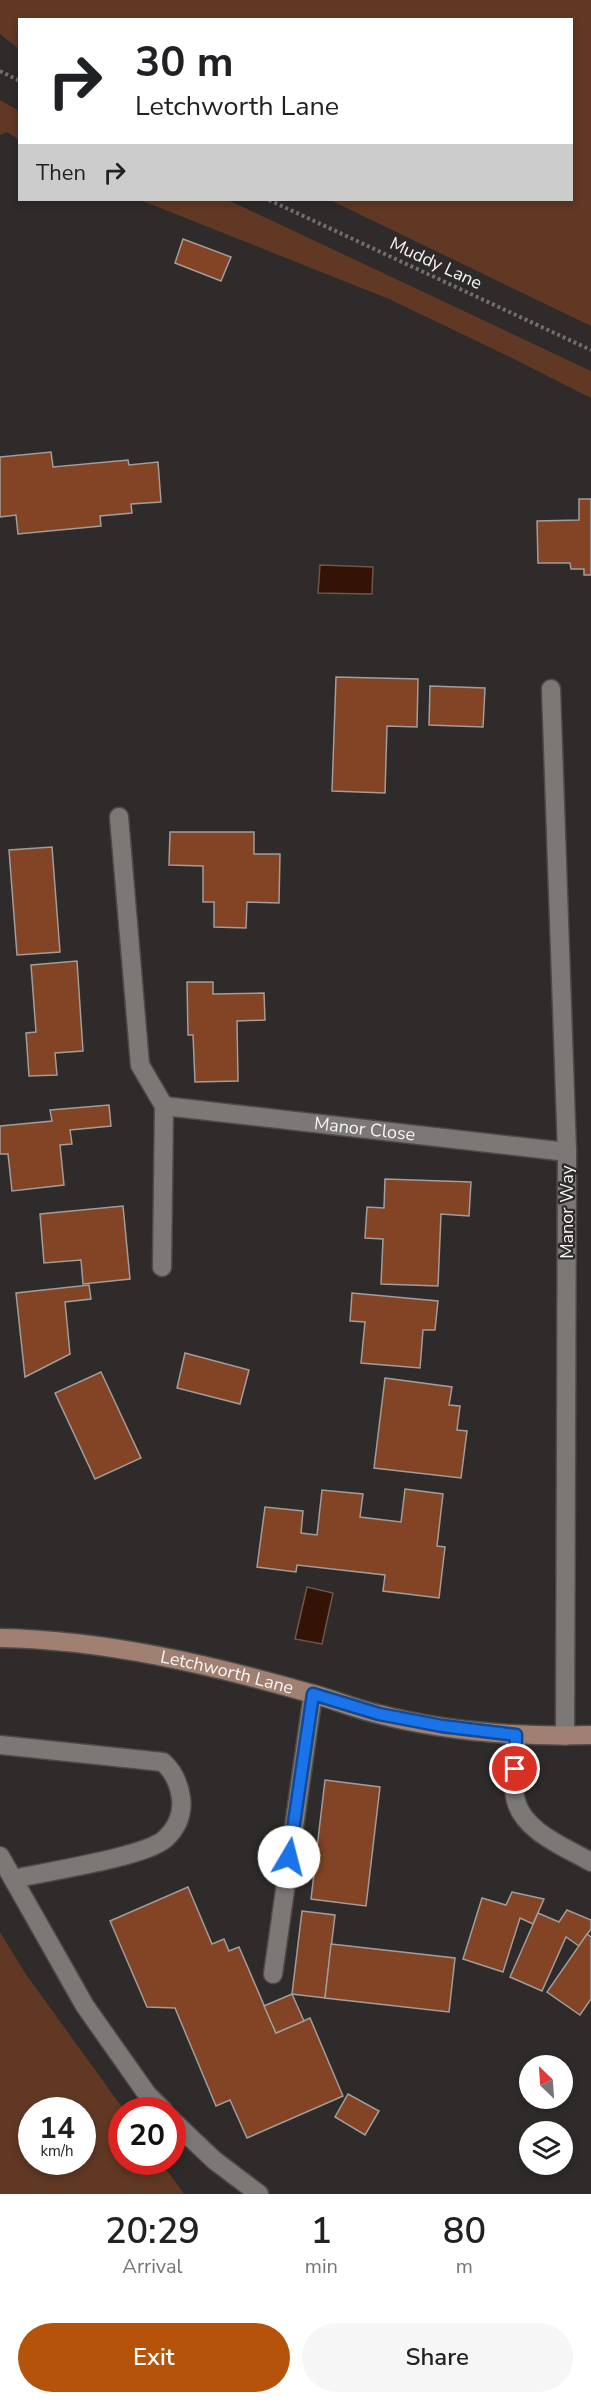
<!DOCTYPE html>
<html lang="en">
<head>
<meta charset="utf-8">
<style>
	:root { --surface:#fff; --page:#f6f6f6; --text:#202124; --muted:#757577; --accent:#b45309 }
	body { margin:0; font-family:"Nunito Sans",sans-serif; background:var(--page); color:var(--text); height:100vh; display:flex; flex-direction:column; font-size:22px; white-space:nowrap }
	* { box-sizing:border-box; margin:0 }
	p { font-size:20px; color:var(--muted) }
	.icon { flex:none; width:33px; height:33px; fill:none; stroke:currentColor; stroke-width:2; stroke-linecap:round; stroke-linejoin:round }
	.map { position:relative; height:2194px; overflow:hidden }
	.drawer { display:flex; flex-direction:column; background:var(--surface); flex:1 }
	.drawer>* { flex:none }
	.banner { position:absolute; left:18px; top:18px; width:555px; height:183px; border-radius:0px; box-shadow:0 3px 9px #0003; background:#fff; color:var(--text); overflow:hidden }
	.needle { width:39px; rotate:335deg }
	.controls { position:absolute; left:519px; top:2055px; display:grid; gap:12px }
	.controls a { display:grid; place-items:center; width:54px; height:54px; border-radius:50%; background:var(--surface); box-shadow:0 3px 9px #0003; font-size:30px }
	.speed { position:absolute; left:18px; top:2097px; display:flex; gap:12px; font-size:30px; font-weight:700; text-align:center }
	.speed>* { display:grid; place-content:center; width:78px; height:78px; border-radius:50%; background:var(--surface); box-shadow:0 3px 9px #0003; line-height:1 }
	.speed small { font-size:15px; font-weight:400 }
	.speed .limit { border:9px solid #d22; background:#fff; color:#111 }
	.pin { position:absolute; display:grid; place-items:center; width:51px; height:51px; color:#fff; margin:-26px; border:3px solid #fff; border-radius:50%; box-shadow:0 2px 6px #0007 }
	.me { position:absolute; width:66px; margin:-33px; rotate:8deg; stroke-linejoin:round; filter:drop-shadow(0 0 4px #0008) }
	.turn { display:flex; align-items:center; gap:21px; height:126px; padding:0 18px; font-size:27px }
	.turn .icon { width:78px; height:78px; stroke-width:2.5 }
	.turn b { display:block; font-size:42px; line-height:51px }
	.then { display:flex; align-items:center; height:57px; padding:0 18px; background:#0003; gap:12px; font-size:22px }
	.eta { display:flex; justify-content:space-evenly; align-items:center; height:102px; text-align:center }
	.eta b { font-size:36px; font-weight:600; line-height:42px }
	.button { display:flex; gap:12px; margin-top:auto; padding:12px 18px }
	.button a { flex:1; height:69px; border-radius:36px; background:var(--accent); color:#fff; font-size:24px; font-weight:600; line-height:69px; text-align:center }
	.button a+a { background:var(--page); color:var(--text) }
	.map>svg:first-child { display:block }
	.green { fill:#613824; fill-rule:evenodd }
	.water { fill:#331304; stroke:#6e564c; stroke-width:1.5 }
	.building { fill:#824425; stroke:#a19d9b; stroke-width:1.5 }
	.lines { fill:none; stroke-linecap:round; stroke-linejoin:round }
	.lane-casing { stroke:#4d4a49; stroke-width:21 }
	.street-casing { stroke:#4d4a49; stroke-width:21 }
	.secondary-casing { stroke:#4d4a49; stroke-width:21 }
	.path { stroke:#716e6d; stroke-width:4; stroke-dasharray:3 3; stroke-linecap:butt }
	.lane { stroke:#7c7876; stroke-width:18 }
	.street { stroke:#7c7876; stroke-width:18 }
	.secondary { stroke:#9f8071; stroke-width:18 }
	.route-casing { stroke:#114b97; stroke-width:15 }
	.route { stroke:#1a73e8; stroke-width:10 }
	.labels { text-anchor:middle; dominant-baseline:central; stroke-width:4.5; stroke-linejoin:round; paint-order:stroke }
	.street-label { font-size:18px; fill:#f6f4f3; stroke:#2f2b2a }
</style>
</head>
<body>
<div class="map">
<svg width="591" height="2194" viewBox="0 0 591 2194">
	<rect width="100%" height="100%" fill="#2f2b2a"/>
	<g class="green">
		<path d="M0 0H591V326L330 200H572V20H20L19 49 0 34Z"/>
		<path d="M0 100 19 111V140L7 132 0 135Z"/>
		<path d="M140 200H228L591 371V398L514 359 389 299Z"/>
		<path d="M0 1932 25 1973 124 2110H122V2162H161L184 2194H0ZM32 2110H82V2162H32Z"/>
	</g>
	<g class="water">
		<path d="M320 565 373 567 372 594 318 593Z"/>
		<path d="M307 1587 333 1593 322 1644 295 1639Z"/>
	</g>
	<g class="building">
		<path d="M183 239 231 257 221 281 175 263Z"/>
		<path d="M51 452 53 467 128 460 129 465 158 462 161 502 131 504 132 513 100 516 101 526 18 534 16 515 0 517V457Z"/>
		<path d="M579 499H591V575H584V569H571L570 563H538L537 521 579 520Z"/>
		<path d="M336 677 418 679 417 727 387 726 385 793 332 791Z"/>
		<path d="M430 686 485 688 483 727 429 725Z"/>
		<path d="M170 832H254V854H280L279 903 247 902 246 928 214 927V902H203V866L169 865Z"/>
		<path d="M52 847 60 952 17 955 9 850Z"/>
		<path d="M77 961 83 1051 55 1053 57 1075 29 1076 26 1033 36 1032 31 965Z"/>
		<path d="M187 982H213V994L264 993 265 1020 237 1021 238 1081 195 1082 193 1035H188Z"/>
		<path d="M109 1105 111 1126 70 1130 72 1144 60 1145 64 1185 12 1191 8 1154H0V1126L52 1121 50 1110Z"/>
		<path d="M385 1179 471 1182 469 1216 441 1214 438 1286 381 1284 383 1239 365 1238 367 1207 384 1208Z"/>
		<path d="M123 1206 130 1279 83 1284 81 1260 44 1263 40 1214Z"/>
		<path d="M89 1285 91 1299 65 1302 70 1354 25 1377 16 1293Z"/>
		<path d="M352 1293 438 1301 435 1330H423L420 1368 361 1363 365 1322 350 1321Z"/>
		<path d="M185 1353 249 1370 240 1404 177 1388Z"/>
		<path d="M101 1372 141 1458 95 1479 55 1393Z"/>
		<path d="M385 1378 452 1387 449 1405 460 1406 457 1430 467 1431 461 1478 374 1468Z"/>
		<path d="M405 1489 443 1494 437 1546 445 1547 439 1598 383 1591 385 1575 297 1565 296 1572 257 1567 265 1507 303 1511 301 1533 317 1535 322 1490 363 1494 360 1517 401 1522Z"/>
		<path d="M325 1780 380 1787 366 1906 311 1899Z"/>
		<path d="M188 1887 212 1944 224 1939 229 1951 239 1947 276 2033 310 2018 343 2096 247 2138 230 2100 216 2106 175 2008 147 2007 110 1921Z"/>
		<path d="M512 1892 544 1899 533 1924 520 1918 503 1972 463 1959 482 1898 506 1905Z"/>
		<path d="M567 1910 591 1920V1929L579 1946 566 1937 542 1991 510 1977 538 1913 559 1922Z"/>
		<path d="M302 1911 335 1915 325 1998 292 1994Z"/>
		<path d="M587 1934 591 1937V1999L580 2015 547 1992Z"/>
		<path d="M331 1944 455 1958 449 2012 325 1998Z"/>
		<path d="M292 1994 304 2021 276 2033 264 2006Z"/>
		<path d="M348 2094 379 2111 365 2135 335 2117Z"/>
	</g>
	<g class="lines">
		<defs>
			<g id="lane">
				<path d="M0 1745 163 1762C174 1772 179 1783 181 1798 183 1814 177 1828 165 1839 145 1857 44 1872 13 1879"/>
				<path d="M0 1856 85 2006 147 2094 163 2110"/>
				<path d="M273 1974 313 1694"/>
				<path d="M172 2120 214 2160 259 2194"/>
			</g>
			<g id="street">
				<path d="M551 689 567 1152 565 1736"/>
				<path d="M119 817 140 1065 164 1106 162 1267"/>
				<path id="s1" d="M164 1106 567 1152"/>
				<path d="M516 1735C515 1756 511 1781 516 1801 524 1832 567 1848 591 1862"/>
			</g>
			<g id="secondary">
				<path id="s2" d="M0 1638C106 1640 212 1665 313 1694 335 1700 356 1709 378 1714 447 1732 520 1737 591 1735"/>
			</g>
		</defs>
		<use href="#lane" class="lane-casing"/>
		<use href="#street" class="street-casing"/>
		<use href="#secondary" class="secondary-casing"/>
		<g class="path">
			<path d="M0 71 20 81"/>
			<path d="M269 200 591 350"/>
		</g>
		<use href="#lane" class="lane"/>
		<use href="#street" class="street"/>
		<use href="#secondary" class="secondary"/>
	</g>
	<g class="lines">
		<defs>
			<path id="route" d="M289 1857 313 1694 379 1714 442 1726 516 1735 515 1769"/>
		</defs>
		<use href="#route" class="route-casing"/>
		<use href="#route" class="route"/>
	</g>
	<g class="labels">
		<g class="street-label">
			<text transform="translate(436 263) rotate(25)">Muddy Lane</text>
			<text stroke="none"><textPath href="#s1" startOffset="202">Manor Close</textPath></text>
			<text transform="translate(567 1212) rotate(-90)">Manor Way</text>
			<text stroke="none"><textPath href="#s2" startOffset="230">Letchworth Lane</textPath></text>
		</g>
	</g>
</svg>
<div class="controls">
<a><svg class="needle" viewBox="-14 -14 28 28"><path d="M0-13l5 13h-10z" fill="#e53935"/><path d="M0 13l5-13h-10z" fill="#757577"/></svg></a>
<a><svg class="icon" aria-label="layers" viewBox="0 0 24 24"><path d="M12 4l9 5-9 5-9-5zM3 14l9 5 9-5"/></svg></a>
</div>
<div class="speed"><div>14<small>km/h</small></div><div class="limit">20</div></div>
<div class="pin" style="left:515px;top:1769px;background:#d93025"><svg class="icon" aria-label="arrive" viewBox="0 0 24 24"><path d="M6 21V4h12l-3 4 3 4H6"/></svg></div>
<svg class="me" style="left:289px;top:1857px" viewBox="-20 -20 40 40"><circle r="19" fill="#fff"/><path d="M0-13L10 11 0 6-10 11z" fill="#1a73e8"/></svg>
<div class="banner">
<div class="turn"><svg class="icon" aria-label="right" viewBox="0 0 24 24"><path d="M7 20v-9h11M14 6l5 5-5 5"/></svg><div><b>30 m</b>Letchworth Lane</div></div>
<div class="then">Then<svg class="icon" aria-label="right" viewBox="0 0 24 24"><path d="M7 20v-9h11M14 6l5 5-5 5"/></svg></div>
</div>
</div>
<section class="drawer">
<div class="eta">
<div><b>20:29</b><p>Arrival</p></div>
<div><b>1</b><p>min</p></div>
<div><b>80</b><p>m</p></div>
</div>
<div class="button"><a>Exit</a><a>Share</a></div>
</section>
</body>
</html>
